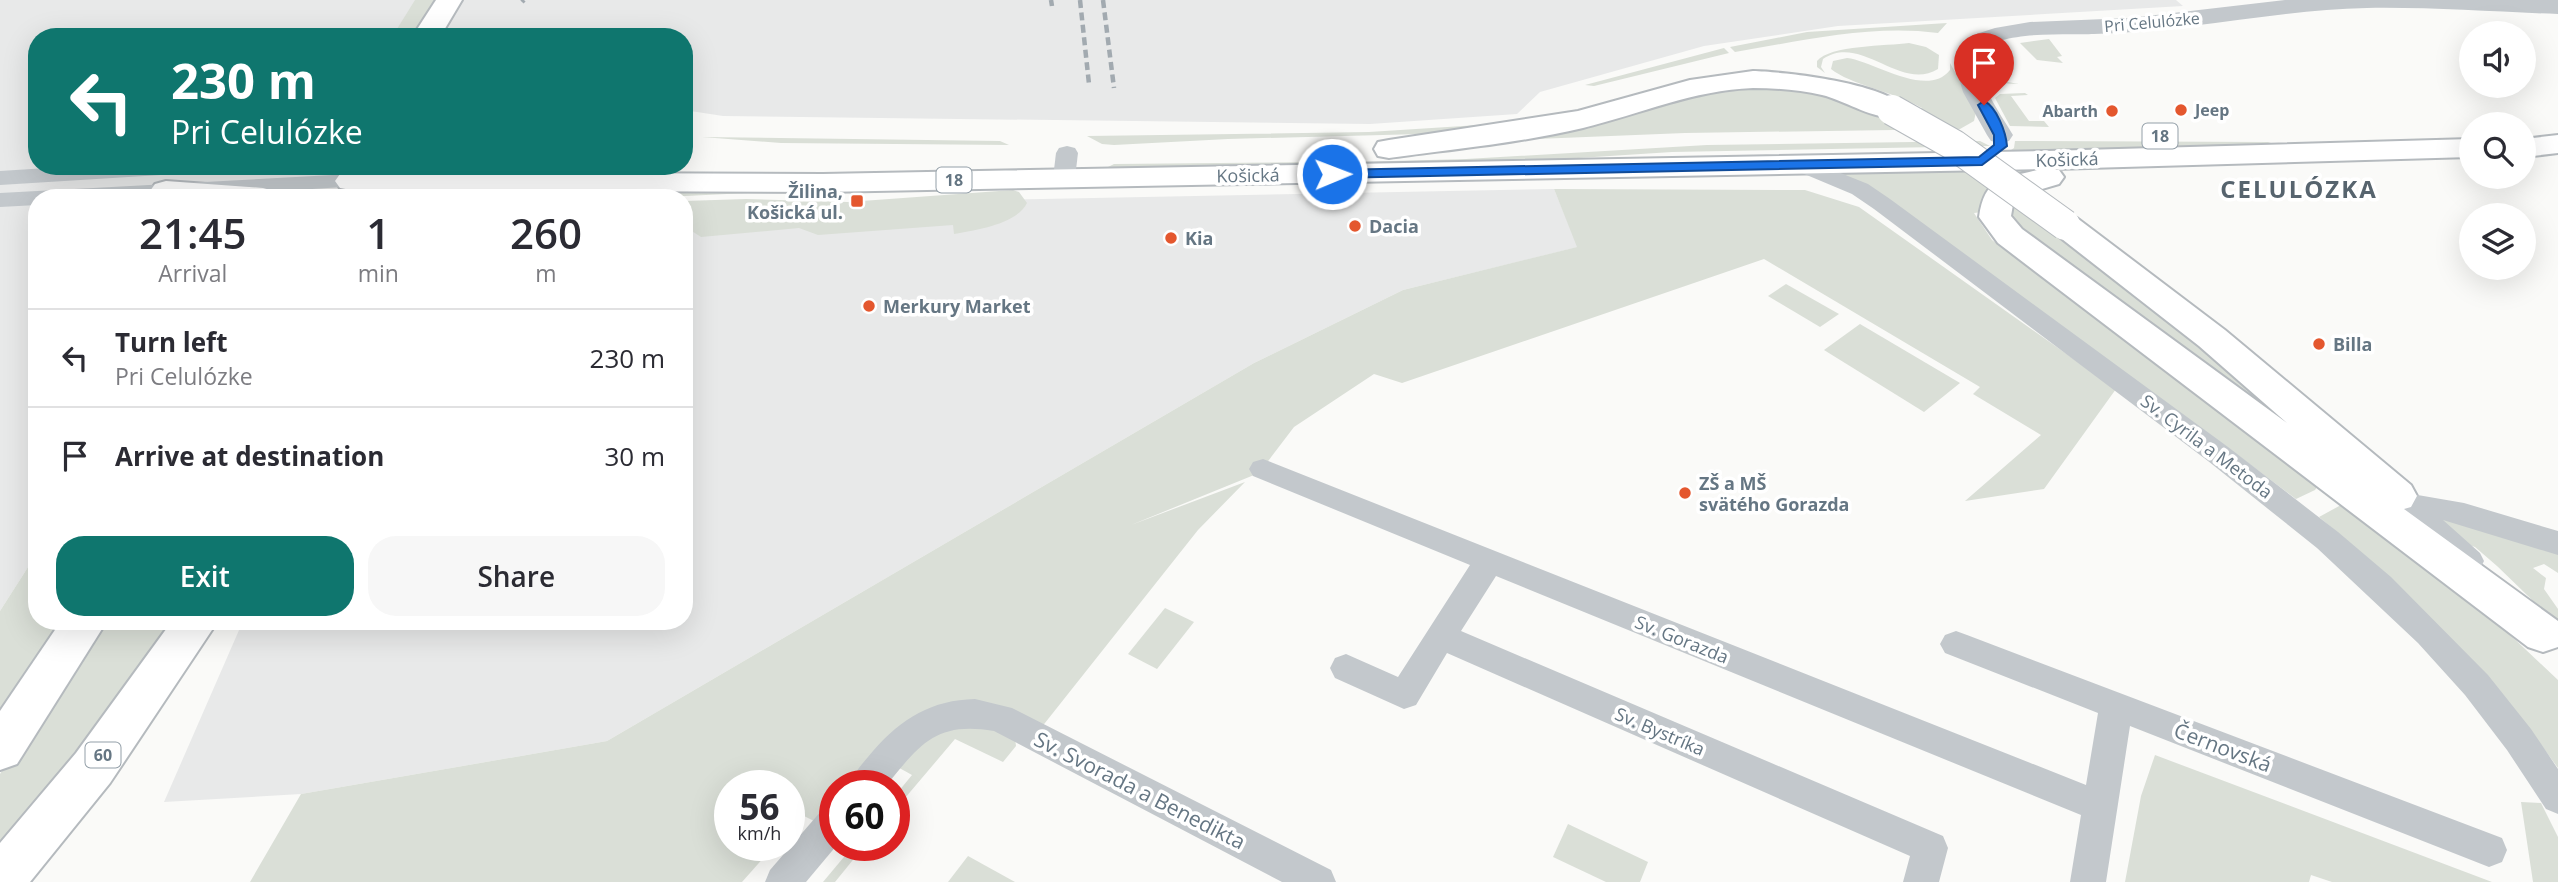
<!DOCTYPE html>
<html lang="en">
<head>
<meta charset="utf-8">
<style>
	:root { --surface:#fff; --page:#f7f7f7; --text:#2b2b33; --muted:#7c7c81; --line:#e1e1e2; --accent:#0f766e }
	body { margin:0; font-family:"Open Sans",sans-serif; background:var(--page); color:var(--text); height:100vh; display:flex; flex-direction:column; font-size:26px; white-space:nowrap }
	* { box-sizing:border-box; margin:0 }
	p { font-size:23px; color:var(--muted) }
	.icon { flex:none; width:38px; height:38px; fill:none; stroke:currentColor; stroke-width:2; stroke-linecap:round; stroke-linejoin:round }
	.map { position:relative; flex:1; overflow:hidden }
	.side { position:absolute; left:28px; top:189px; width:665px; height:441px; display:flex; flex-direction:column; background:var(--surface); border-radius:28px; box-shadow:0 7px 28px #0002 }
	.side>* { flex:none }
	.guide { position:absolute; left:28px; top:28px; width:665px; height:147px; border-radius:28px; box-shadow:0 7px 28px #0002; background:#0f766e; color:#fff; overflow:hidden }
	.fabs { position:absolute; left:2459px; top:21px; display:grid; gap:14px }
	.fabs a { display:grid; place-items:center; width:77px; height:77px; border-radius:50%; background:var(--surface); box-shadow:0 7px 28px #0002; font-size:35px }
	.speed { position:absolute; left:714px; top:770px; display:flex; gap:14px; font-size:35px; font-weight:700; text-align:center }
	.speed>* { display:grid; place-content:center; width:91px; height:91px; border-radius:50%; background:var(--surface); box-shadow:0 7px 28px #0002; line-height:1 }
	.speed small { font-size:18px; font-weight:400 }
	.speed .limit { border:10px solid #d22; background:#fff; color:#111 }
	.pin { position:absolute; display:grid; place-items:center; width:60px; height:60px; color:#fff; margin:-72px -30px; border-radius:50% 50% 50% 0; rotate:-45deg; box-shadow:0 0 7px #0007 }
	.pin .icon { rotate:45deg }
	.me { position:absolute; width:77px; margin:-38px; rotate:89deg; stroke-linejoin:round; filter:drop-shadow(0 0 5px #0008) }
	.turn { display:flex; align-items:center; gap:24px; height:147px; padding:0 28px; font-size:32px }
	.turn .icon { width:91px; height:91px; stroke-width:2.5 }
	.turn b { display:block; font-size:49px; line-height:60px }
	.eta { display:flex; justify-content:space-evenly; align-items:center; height:119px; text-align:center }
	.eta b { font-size:42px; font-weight:600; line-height:49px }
	.primary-button { display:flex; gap:14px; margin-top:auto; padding:14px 28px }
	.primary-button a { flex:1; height:80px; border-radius:28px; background:var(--accent); color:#fff; font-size:28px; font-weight:600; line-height:80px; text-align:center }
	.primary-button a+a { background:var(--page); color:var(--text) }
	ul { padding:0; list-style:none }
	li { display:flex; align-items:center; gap:21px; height:98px; padding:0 28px; border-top:2px solid var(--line) }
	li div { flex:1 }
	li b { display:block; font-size:26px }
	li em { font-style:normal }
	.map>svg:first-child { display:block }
	.built { fill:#e8e9e9 }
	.green { fill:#dadfd7 }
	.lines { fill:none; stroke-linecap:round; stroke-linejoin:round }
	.primary-casing { stroke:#b5babe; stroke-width:4 }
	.minor { fill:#c3c8cc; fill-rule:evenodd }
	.tertiary { fill:#c3c8cc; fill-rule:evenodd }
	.primary { fill:#fff; fill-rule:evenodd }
	.rail { stroke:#a2aab0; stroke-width:4.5; stroke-dasharray:8 4.5; stroke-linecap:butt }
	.primary-bridge-casing { stroke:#b5babe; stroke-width:32; stroke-linecap:butt }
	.primary-bridge { stroke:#fff; stroke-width:30 }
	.route { fill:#1a73e8; stroke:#114b97; stroke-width:2 }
	.poi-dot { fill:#e4572e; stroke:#fff; stroke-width:2.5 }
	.labels { text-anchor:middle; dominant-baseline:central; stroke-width:7; stroke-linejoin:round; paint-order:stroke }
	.far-street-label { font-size:16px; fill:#657683; stroke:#fff }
	.far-poi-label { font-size:16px; font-weight:bold; fill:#657683; stroke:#fff; text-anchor:start }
	.shield { fill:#fff; stroke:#939fa8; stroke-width:2 }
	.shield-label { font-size:16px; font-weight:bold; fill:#657683 }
	.street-label { font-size:18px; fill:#657683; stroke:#fff }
	.poi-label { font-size:18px; font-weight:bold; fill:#657683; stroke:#fff; text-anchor:start }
	.near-street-label { font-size:21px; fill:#657683; stroke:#fff }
	.district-label { font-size:24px; font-weight:bold; letter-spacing:2px; fill:#57646e; stroke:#fff }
</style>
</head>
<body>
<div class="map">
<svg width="2558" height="882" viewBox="0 0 2558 882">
	<rect width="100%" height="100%" fill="#fafaf8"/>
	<g class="built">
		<path d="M0 0H2176L2183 6 1838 26 1704 46 1540 92 1517 114 1370 124 723 116 684 110V37H37V166H492L509 198H37V553L0 611Z"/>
		<path d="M1554 189 1578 247 1403 290 1254 363 607 741 301 794 164 802 243 621H684V206Z"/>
	</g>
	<g class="green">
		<path d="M415 0H438L426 19 410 37H392Z"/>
		<path d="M1947 23 1938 33C1871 24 1801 41 1735 52L1730 47 1807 32Z"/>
		<path d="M2049 39 2062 56 2057 57 2063 63 2037 60 2020 43Z"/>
		<path d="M1909 43 1926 47 1939 55 1938 69C1900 92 1861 33 1823 59L1821 67 1825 73 1817 67V61C1830 45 1887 46 1909 43Z"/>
		<path d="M1724 48 1729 53 1594 86 1585 85Z"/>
		<path d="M1991 50 2003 63 1989 64 2002 81 2019 84 1995 83 1984 76 1981 65Z"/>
		<path d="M1847 58C1874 61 1927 99 1950 70V63L1974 106 1976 112 1974 121 1960 129 1685 133 1514 140 1675 99 1745 86 1801 88 1874 111 1922 108C1897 93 1849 84 1831 69L1833 61Z"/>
		<path d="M2025 93 2028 95 2011 96 2029 121H2044L2049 127 2010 126 1995 98 2000 94Z"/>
		<path d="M1510 123 1458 133 1228 139 1114 145 1102 144 1087 136 1369 132Z"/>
		<path d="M702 137 1000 141 1009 145 781 143Z"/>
		<path d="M1980 141 1990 146 1672 152 1469 165 1351 164 1354 162 1466 159 1707 145Z"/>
		<path d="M2015 141 2268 142 2271 143 2009 154 2008 152 2014 148Z"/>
		<path d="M1310 162 1313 166 1112 170 1108 167 1114 164Z"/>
		<path d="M2045 168C2023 176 1976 181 1982 212L1974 213 1992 240 2313 483 2317 487 2315 490 2296 499 2224 445 1834 172Z"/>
		<path d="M569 189H679L748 193 643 198H523Z"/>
		<path d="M1554 189 1805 190 1859 207 2116 389 2044 489 1965 501 2041 435 1973 394 1980 387 1764 259 1402 383 1374 374 1294 427 1259 473 1131 525 1245 482 1198 530 1041 728 983 704 854 786H835V808L820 824 802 815 789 829V786H730V845H775L742 882H250L301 794 607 741 1254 363 1403 290 1577 247Z"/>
		<path d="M1013 190 1019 192 1027 203C1017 224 976 230 954 234L953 225 818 235 799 228 701 237 684 226V201L746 199 848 202Z"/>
		<path d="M2016 201 2056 228 2354 473 2013 231 2006 212Z"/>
		<path d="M1786 284 1839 314 1820 327 1768 296Z"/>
		<path d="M1860 324 1960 383 1924 412 1824 350Z"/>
		<path d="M2341 505 2506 631 2558 680V768C2489 673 2409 592 2319 517Z"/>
		<path d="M2443 519 2558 551V573L2544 564 2533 568 2546 578 2544 589 2558 609V625L2497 566 2475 547 2466 544 2443 523Z"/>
		<path d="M37 553V621H67L0 717V611Z"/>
		<path d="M1165 608 1194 622 1157 669 1128 654Z"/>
		<path d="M100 621H179L0 858V774Z"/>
		<path d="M955 726 992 727 1015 738 1016 746 1003 762 955 739 894 811V797L912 775 894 765 918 742Z"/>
		<path d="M2155 755 2492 882H2332L2311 875 2309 882H2125L2141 796Z"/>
		<path d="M2521 802 2541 803 2558 837V882H2533Z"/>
		<path d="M1568 824 1648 862 1640 882H1606L1553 857Z"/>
		<path d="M854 845H865L835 882H823Z"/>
		<path d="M968 856 1015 882H948Z"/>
	</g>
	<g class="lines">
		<defs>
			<g id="primary">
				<path d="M436 0H462L440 37H412Z"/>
				<path d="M1753 71C1786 72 1888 83 1907 110L1902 116C1877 123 1847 101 1822 95 1800 90 1776 88 1753 88 1694 90 1640 114 1583 128 1520 143 1454 149 1389 158L1378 156 1374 149 1378 142 1389 140 1578 111 1690 80Z"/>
				<path d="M2558 135V153L2524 157V139Z"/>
				<path d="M2471 139V157L2054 169 2059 170 2064 177 2059 184 2018 196 2014 199 2011 216 2022 229 2287 423 2199 346 2053 232 2049 225 2053 218 2065 215 2077 218 2225 330 2411 485 2417 496 2411 507 2404 509 2558 621V647L2543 652 2528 647 1998 243 1979 217C1985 175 2004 179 2041 169L823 192 351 190 340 188 335 181 340 174 351 172 823 174 2047 151Z"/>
				<path d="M166 181 263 188 274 191 279 198H155L150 191 155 184Z"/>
				<path d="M61 621H107L17 764 0 770V711Z"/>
				<path d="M172 621H218L110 783 30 882H0V843L76 753Z"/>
			</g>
		</defs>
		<use href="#primary" class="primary-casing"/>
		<g class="minor">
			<path d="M1328 143 1336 145 1343 174 1340 179H1324L1317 150 1320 145Z"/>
			<path d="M1067 146 1075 148 1078 153 1075 178 1072 183H1056L1053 178 1056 153 1059 148Z"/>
			<path d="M1798 156 1868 184 1890 199 2228 447 2338 532 2391 577 2488 675 2531 729 2558 769V814L2546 809 2507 750 2465 695 2418 643 2317 548 2208 461 1874 209 1852 194 1790 168 1787 163 1790 158Z"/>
			<path d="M79 166H204L201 171 193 173 0 185V171Z"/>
			<path d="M351 174 359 176 362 181 359 186 172 198H37V205L0 207V193Z"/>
			<path d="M1263 459 2086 785 2098 713 1945 653 1940 644 1945 635 1956 631 1967 635 2502 838 2507 850 2502 862 2489 867 2130 726 2106 882H2070L2081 815 1496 576 1461 631 1943 836 1948 848 1939 882H1903L1910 856 1447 653 1416 705 1404 709 1335 678 1330 668 1335 658 1346 654 1398 677 1470 565 1253 476 1249 469 1253 462Z"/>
			<path d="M2406 493 2464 503 2558 531V555L2443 520 2480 553 2484 561 2480 569 2469 573 2458 569 2396 512 2391 504 2396 496Z"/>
			<path d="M975 699 1012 708 1331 870 1336 882H1282L994 731C936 721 920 744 886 786H848C854 772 864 762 873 751 902 718 932 700 975 699Z"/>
			<path d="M835 805 837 845 806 882H765L770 870 822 810Z"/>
		</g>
		<path class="tertiary" d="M2285 0H2558V14C2495 12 2431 7 2367 8 2276 10 2185 32 2094 34 2070 35 1994 30 1982 53 1971 74 2003 118 2013 135L2009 141 2000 143 1991 141 1987 135 1963 92 1956 68 1960 48 1973 35 1995 28 2030 22 2130 18Z"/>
		<use href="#primary" class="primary"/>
		<g class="rail">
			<path d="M1051 0 1052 6"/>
			<path d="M1080 0 1089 84"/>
			<path d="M1103 0 1114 88"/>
			<path d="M522 2 524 0"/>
		</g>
		<defs>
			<path id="primary-bridge" d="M1892 110 1954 145 2065 225"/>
		</defs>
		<use href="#primary-bridge" class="primary-bridge-casing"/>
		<use href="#primary-bridge" class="primary-bridge"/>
	</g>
	<path class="route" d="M1984 101C1997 107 2006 133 2007 146L1982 165 1332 178 1325 174 1332 170 1979 157 1994 145V135L1978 105Z"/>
	<g class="poi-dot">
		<circle cx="2181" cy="110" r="7"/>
		<circle cx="2112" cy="111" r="7"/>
		<rect x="850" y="194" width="14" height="14" rx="3.5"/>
		<circle cx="1355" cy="226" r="7"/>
		<circle cx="1171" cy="238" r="7"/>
		<circle cx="869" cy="306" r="7"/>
		<circle cx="2319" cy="344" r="7"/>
		<circle cx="1685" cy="493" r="7"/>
	</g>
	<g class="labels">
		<g class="far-street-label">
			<text transform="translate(2152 22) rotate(-5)">Pri Celulózke</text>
		</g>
		<g class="far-poi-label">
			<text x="2195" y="110">Jeep</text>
			<text x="2098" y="111" text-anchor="end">Abarth</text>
		</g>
		<g class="shield">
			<rect x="2142.5" y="123.5" width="35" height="25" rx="5"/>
			<rect x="936.5" y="167.5" width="35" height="25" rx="5"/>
			<rect x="85.5" y="742.5" width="35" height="25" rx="5"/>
		</g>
		<g class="shield-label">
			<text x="2160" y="136">18</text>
			<text x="954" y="180">18</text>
			<text x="103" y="755">60</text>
		</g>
		<g class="street-label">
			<text transform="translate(2067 159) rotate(-2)">Košická</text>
			<text transform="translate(1248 175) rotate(-1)">Košická</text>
			<text transform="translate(2207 446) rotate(37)">Sv. Cyrila a Metoda</text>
			<text transform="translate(1682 639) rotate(22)">Sv. Gorazda</text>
			<text transform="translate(1660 731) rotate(23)">Sv. Bystríka</text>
		</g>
		<g class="poi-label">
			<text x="843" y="191" text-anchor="end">Žilina,<tspan x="843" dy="21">Košická ul.</tspan></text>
			<text x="1369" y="226">Dacia</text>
			<text x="1185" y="238">Kia</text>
			<text x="883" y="306">Merkury Market</text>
			<text x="2333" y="344">Billa</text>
			<text x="1699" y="483">ZŠ a MŠ<tspan x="1699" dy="21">svätého Gorazda</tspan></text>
		</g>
		<g class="near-street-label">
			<text transform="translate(2223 747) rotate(21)">Černovská</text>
			<text transform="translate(1140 790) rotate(27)">Sv. Svorada a Benedikta</text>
		</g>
		<g class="district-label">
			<text x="2299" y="188">CELULÓZKA</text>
		</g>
	</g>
</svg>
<div class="fabs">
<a><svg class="icon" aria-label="sound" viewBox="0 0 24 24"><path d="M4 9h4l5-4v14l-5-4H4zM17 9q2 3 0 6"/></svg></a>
<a><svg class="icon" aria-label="search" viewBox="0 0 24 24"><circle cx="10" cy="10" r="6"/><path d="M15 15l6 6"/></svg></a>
<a><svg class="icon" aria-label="layers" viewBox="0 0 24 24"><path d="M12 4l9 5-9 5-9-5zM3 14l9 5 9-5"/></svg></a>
</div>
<div class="speed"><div>56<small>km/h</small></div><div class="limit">60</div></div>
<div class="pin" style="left:1984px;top:105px;background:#d93025"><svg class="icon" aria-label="arrive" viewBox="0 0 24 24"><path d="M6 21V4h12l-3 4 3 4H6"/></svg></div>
<svg class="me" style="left:1332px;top:174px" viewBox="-20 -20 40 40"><circle r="17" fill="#1a73e8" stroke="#fff" stroke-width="3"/><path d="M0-11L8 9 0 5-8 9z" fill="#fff"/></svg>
<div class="guide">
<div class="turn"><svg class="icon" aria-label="left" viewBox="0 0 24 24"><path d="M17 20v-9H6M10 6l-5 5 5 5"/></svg><div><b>230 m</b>Pri Celulózke</div></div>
</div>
<section class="side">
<div class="eta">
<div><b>21:45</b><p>Arrival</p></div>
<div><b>1</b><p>min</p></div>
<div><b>260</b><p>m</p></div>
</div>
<ul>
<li><svg class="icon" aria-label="left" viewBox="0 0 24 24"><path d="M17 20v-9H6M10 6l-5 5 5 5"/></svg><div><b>Turn left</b><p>Pri Celulózke</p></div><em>230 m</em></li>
<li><svg class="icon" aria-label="arrive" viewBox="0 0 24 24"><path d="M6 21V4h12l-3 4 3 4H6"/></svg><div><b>Arrive at destination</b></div><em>30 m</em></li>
</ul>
<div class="primary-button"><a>Exit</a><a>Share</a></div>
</section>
</div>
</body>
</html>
